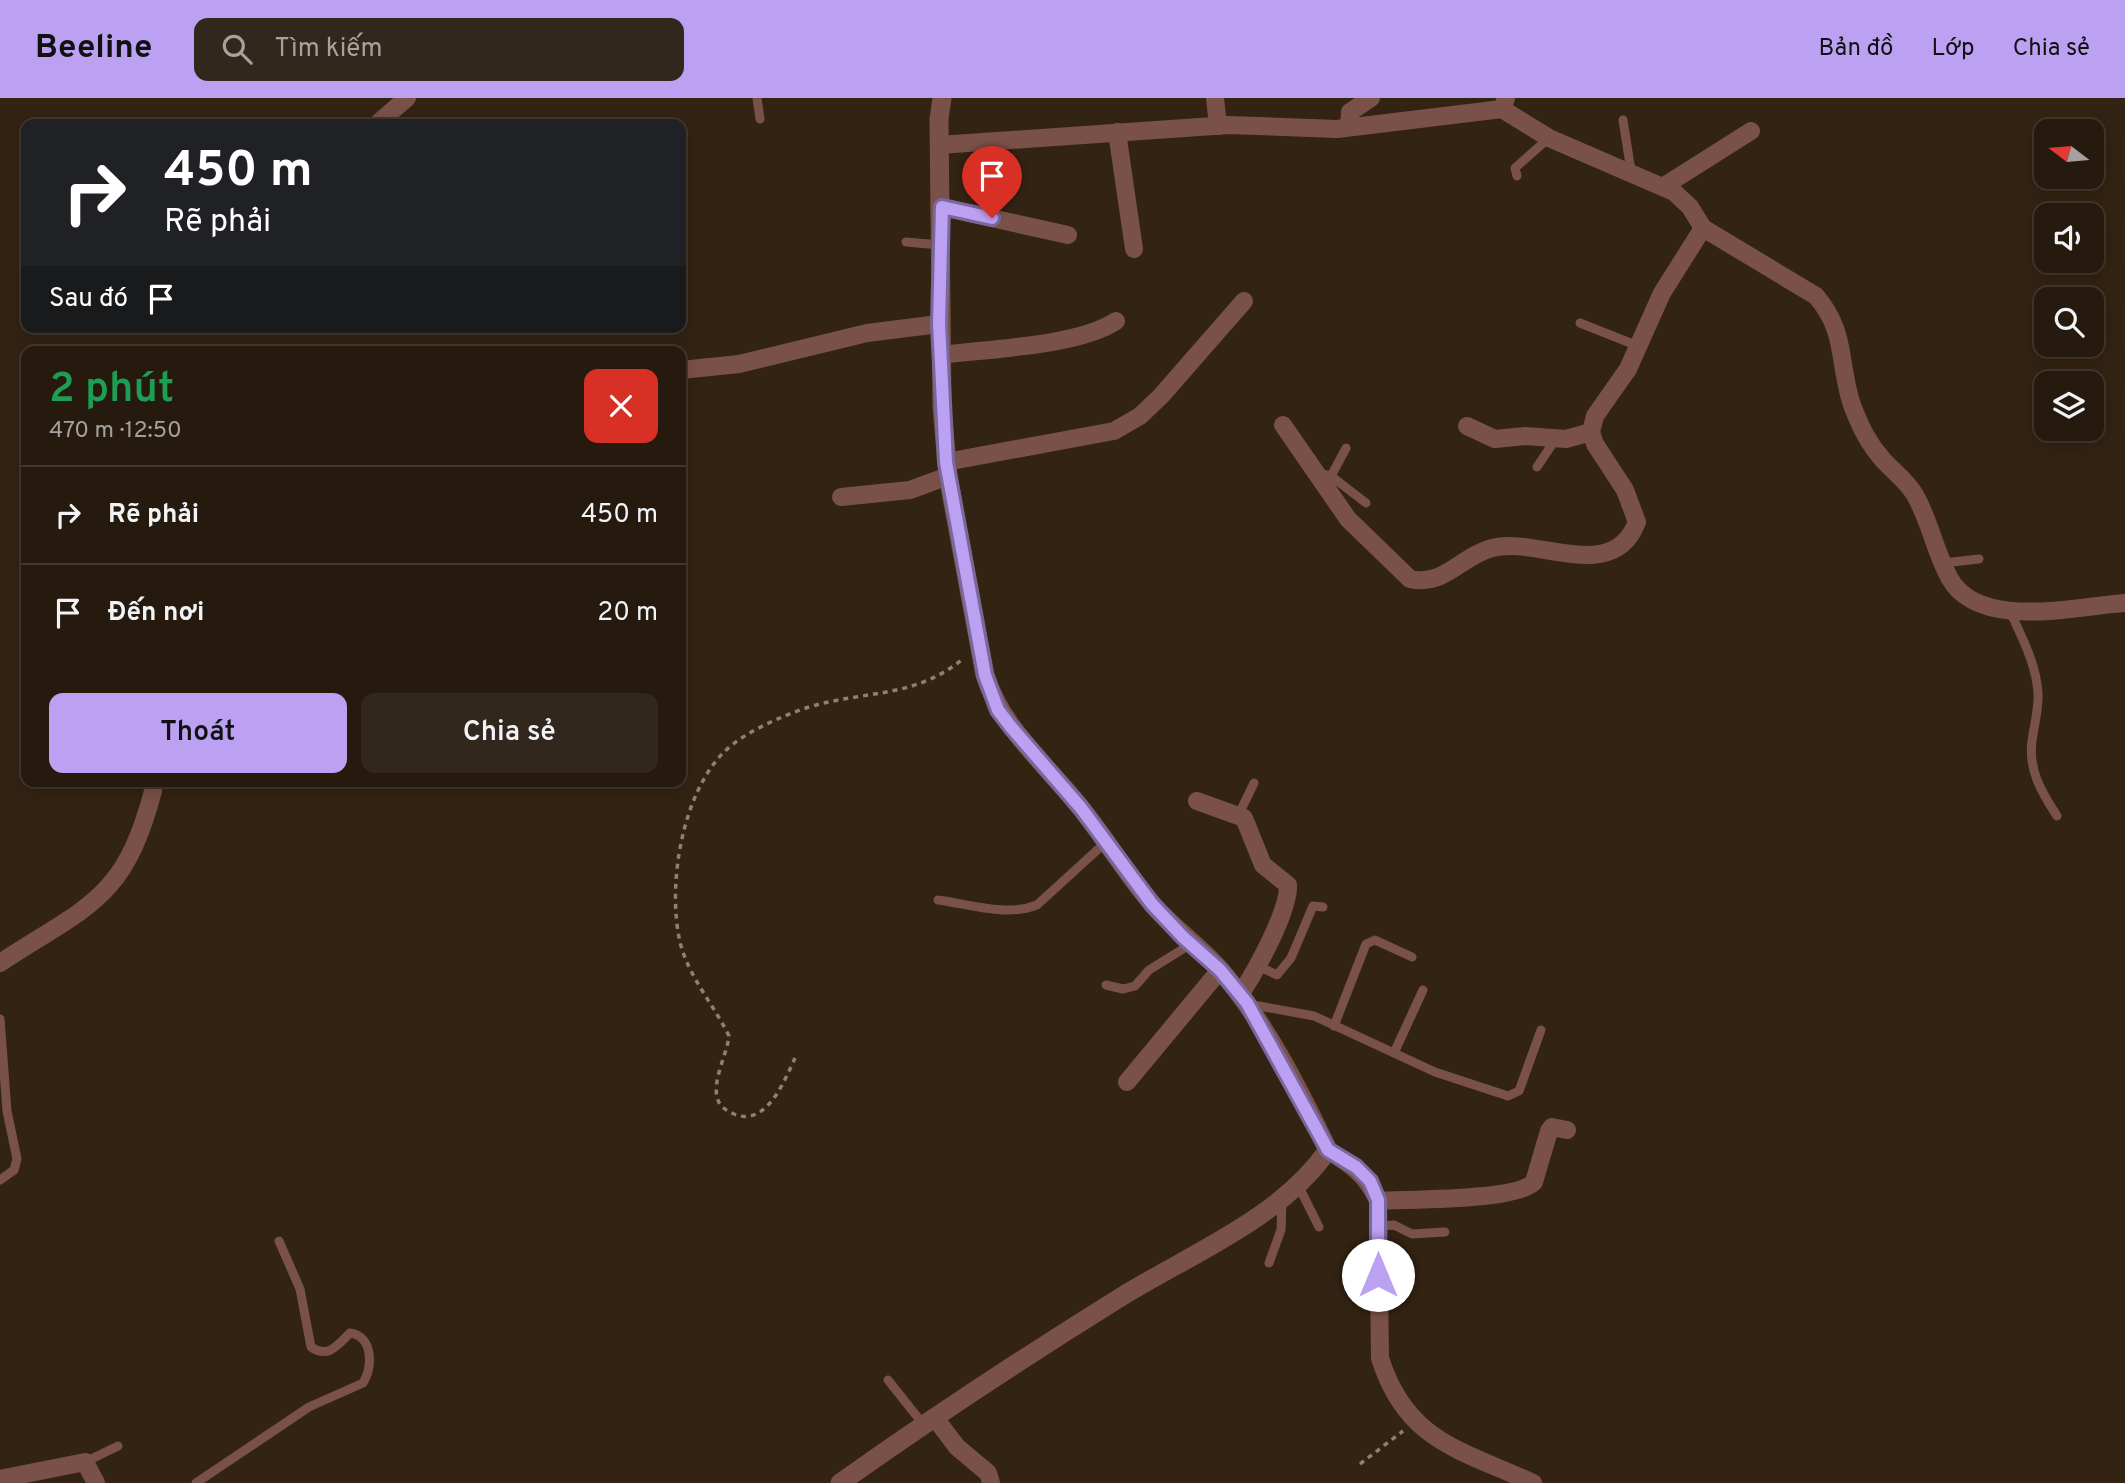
<!DOCTYPE html>
<html lang="vi">
<head>
<meta charset="utf-8">
<style>
	:root { --surface:#261a0e; --page:#32271c; --text:#f1f3f6; --muted:#a4a19e; --line:#42382e; --accent:#bca0f2 }
	body { margin:0; font-family:Overpass,sans-serif; background:var(--page); color:var(--text); height:100vh; display:flex; flex-direction:column; font-size:26px; white-space:nowrap }
	* { box-sizing:border-box; margin:0 }
	p { font-size:23px; color:var(--muted) }
	.icon { flex:none; width:38px; height:38px; fill:none; stroke:currentColor; stroke-width:2; stroke-linecap:round; stroke-linejoin:round }
	.map { position:relative; flex:1; overflow:hidden }
	.sheet { position:absolute; left:21px; top:248px; width:665px; height:441px; display:flex; flex-direction:column; background:var(--surface); border-radius:14px; box-shadow:0 4px 18px #0003,0 0 0 2px var(--line) }
	.sheet>* { flex:none }
	.guide { position:absolute; left:21px; top:21px; width:665px; height:214px; border-radius:14px; box-shadow:0 4px 18px #0003,0 0 0 2px var(--line); background:#202124; color:#fff; overflow:hidden }
	.needle { width:46px; rotate:286deg }
	.fabs { position:absolute; left:2034px; top:21px; display:grid; gap:14px }
	.fabs a { display:grid; place-items:center; width:70px; height:70px; border-radius:14px; background:var(--surface); box-shadow:0 4px 18px #0003,0 0 0 2px var(--line); font-size:35px }
	.pin { position:absolute; display:grid; place-items:center; width:60px; height:60px; color:#fff; margin:-72px -30px; border-radius:50% 50% 50% 0; rotate:-45deg; box-shadow:0 0 7px #0007 }
	.pin .icon { rotate:45deg }
	.me { position:absolute; width:77px; margin:-38px; rotate:0deg; stroke-linejoin:round; filter:drop-shadow(0 0 5px #0008) }
	.turn { display:flex; align-items:center; gap:24px; height:147px; padding:0 28px; font-size:32px }
	.turn .icon { width:91px; height:91px; stroke-width:2.5 }
	.turn b { display:block; font-size:49px; line-height:60px }
	.then { display:flex; align-items:center; height:66px; padding:0 28px; background:#0003; gap:14px; font-size:26px }
	.round { display:grid; place-items:center; flex:none; width:74px; height:74px; border-radius:14px; background:var(--page) }
	.headline { display:flex; align-items:center; justify-content:space-between; height:119px; padding:0 28px }
	h1 { font-size:42px; font-weight:600; line-height:52px; color:#1e9e55 }
	.cta { display:flex; gap:14px; margin-top:auto; padding:14px 28px }
	.cta a { flex:1; height:80px; border-radius:14px; background:var(--accent); color:#111; font-size:28px; font-weight:600; line-height:80px; text-align:center }
	.cta a+a { background:var(--page); color:var(--text) }
	ul { padding:0; list-style:none }
	li { display:flex; align-items:center; gap:21px; height:98px; padding:0 28px; border-top:2px solid var(--line) }
	li div { flex:1 }
	li b { display:block; font-size:26px }
	li em { font-style:normal }
	header { display:flex; align-items:center; gap:42px; box-sizing:border-box; height:98px; padding:0 35px; background:var(--accent); color:#111 }
	header strong { font-size:33px }
	nav { display:flex; gap:38px; margin-inline-start:auto; font-size:24px }
	.search { width:490px; height:63px; background:var(--page); display:flex; align-items:center; gap:18px; box-sizing:border-box; padding:0 24px; border-radius:14px; color:var(--muted); font-size:26px }
	.map>svg:first-child { display:block }
	.lines { fill:none; stroke-linecap:round; stroke-linejoin:round }
	.path { stroke:#8e8073; stroke-width:3.5; stroke-dasharray:5 5; stroke-linecap:butt }
	.service { stroke:#7a5149; stroke-width:9 }
	.minor { stroke:#7a5149; stroke-width:18 }
	.tertiary { stroke:#7a5149; stroke-width:19 }
	.route-casing { stroke:#7a689d; stroke-width:18 }
	.route { stroke:#bca0f2; stroke-width:12 }
</style>
</head>
<body>
<header>
<strong>Beeline</strong>
<div class="search"><svg class="icon" aria-label="search" viewBox="0 0 24 24"><circle cx="10" cy="10" r="6"/><path d="M15 15l6 6"/></svg>Tìm kiếm</div>
<nav><a>Bản đồ</a><a>Lớp</a><a>Chia sẻ</a></nav>
</header>
<div class="map">
<svg width="2125" height="1385" viewBox="0 0 2125 1385">
	<rect width="100%" height="100%" fill="#332313"/>
	<g class="lines">
		<g class="path">
			<path d="M795 960C785 982 766 1030 734 1016 727 1013 720 1009 718 1002 711 984 727 957 729 938 714 907 688 878 680 844 667 787 682 696 724 654 744 634 782 618 809 609 865 592 915 601 964 560"/>
			<path d="M1360 1366 1403 1333"/>
		</g>
		<g class="service">
			<path d="M757 0 760 21"/>
			<path d="M1623 22 1631 73"/>
			<path d="M1517 78 1515 70 1549 40"/>
			<path d="M906 144 940 147"/>
			<path d="M1580 225 1638 248"/>
			<path d="M1537 369 1555 342"/>
			<path d="M1318 375 1331 378 1366 405"/>
			<path d="M1331 378 1346 350"/>
			<path d="M1943 465 1979 461"/>
			<path d="M2010 513C2022 540 2036 565 2038 595 2039 611 2034 627 2032 643 2028 672 2042 695 2057 718"/>
			<path d="M1238 718 1254 685"/>
			<path d="M938 802C969 806 1007 819 1037 807L1106 744"/>
			<path d="M1258 868 1277 877 1291 860 1313 808 1323 809"/>
			<path d="M1106 887 1123 891 1135 888 1149 872 1191 846"/>
			<path d="M1248 906 1314 918 1435 974 1508 998 1519 993 1541 932"/>
			<path d="M0 921 7 1013 17 1061 14 1072 0 1082"/>
			<path d="M1334 928 1366 846 1375 842 1412 859"/>
			<path d="M1394 955 1423 892"/>
			<path d="M1298 1087 1319 1129"/>
			<path d="M1378 1128 1394 1127 1412 1136 1445 1134"/>
			<path d="M1269 1165 1281 1132 1282 1103"/>
			<path d="M888 1282 923 1326"/>
			<path d="M85 1364 118 1348"/>
			<path d="M196 1385 309 1309 363 1285C373 1268 373 1238 350 1235 338 1247 328 1261 311 1249L300 1191 279 1143"/>
		</g>
		<g class="minor">
			<path d="M1215 0 1218 28"/>
			<path d="M1502 11 1549 40 1674 94 1690 109 1703 130 1816 198C1847 234 1838 265 1852 307 1860 328 1868 345 1883 362 1894 374 1907 383 1915 397 1930 423 1935 454 1950 481 1980 533 2077 508 2125 505"/>
			<path d="M377 26 407 0"/>
			<path d="M1349 29 1350 14 1371 0"/>
			<path d="M1117 34 1134 151"/>
			<path d="M939 47 1228 27 1337 31 1502 11 1506 0"/>
			<path d="M1664 88 1751 33"/>
			<path d="M942 109 1068 137"/>
			<path d="M941 257C987 251 1079 248 1116 223"/>
			<path d="M681 272 739 266 867 235 939 226"/>
			<path d="M1283 327 1348 421 1410 481C1444 489 1461 458 1492 450 1537 438 1613 487 1637 424L1625 392 1595 346 1591 334 1595 318 1628 271 1662 195 1703 130"/>
			<path d="M1467 328 1495 341 1525 338 1566 341 1591 334"/>
			<path d="M946 364 1114 333 1140 318 1161 298 1244 203"/>
			<path d="M841 399 910 392 948 378"/>
			<path d="M1197 703 1244 720 1263 767 1288 787C1289 814 1255 874 1240 897"/>
			<path d="M0 865C88 807 124 803 153 693"/>
			<path d="M1127 984 1220 872"/>
			<path d="M1328 1052C1351 1067 1367 1077 1378 1103L1380 1260C1406 1344 1462 1352 1533 1385"/>
			<path d="M1378 1103C1408 1101 1517 1103 1534 1084L1549 1033 1552 1029 1567 1032"/>
			<path d="M935 1320 957 1349 988 1375 991 1385"/>
			<path d="M0 1381 85 1364 96 1385"/>
		</g>
		<path class="tertiary" d="M840 1385C932 1320 1026 1258 1121 1199 1190 1156 1280 1121 1328 1052 1299 991 1266 926 1222 874 1202 850 1175 832 1154 808 1127 777 1106 741 1080 709 1046 666 1002 631 985 577L948 378 942 309 939 21 942 0"/>
	</g>
	<g class="lines">
		<defs>
			<path id="route" d="M992 120 942 109 939 226 946 364 985 577 998 612 1011 629 1081 710 1152 806 1183 839 1220 872 1247 905 1328 1052 1356 1069 1370 1083 1378 1102V1177"/>
		</defs>
		<use href="#route" class="route-casing"/>
		<use href="#route" class="route"/>
	</g>
</svg>
<div class="fabs">
<a><svg class="needle" viewBox="-14 -14 28 28"><path d="M0-13l5 13h-10z" fill="#e53935"/><path d="M0 13l5-13h-10z" fill="#a4a19e"/></svg></a>
<a><svg class="icon" aria-label="sound" viewBox="0 0 24 24"><path d="M4 9h4l5-4v14l-5-4H4zM17 9q2 3 0 6"/></svg></a>
<a><svg class="icon" aria-label="search" viewBox="0 0 24 24"><circle cx="10" cy="10" r="6"/><path d="M15 15l6 6"/></svg></a>
<a><svg class="icon" aria-label="layers" viewBox="0 0 24 24"><path d="M12 4l9 5-9 5-9-5zM3 14l9 5 9-5"/></svg></a>
</div>
<div class="pin" style="left:992px;top:120px;background:#d93025"><svg class="icon" aria-label="arrive" viewBox="0 0 24 24"><path d="M6 21V4h12l-3 4 3 4H6"/></svg></div>
<svg class="me" style="left:1378px;top:1177px" viewBox="-20 -20 40 40"><circle r="19" fill="#fff"/><path d="M0-13L10 11 0 6-10 11z" fill="#bca0f2"/></svg>
<div class="guide">
<div class="turn"><svg class="icon" aria-label="right" viewBox="0 0 24 24"><path d="M7 20v-9h11M14 6l5 5-5 5"/></svg><div><b>450 m</b>Rẽ phải</div></div>
<div class="then">Sau đó<svg class="icon" aria-label="arrive" viewBox="0 0 24 24"><path d="M6 21V4h12l-3 4 3 4H6"/></svg></div>
</div>
<section class="sheet">
<div class="headline"><div><h1>2 phút</h1><p>470 m · 12:50</p></div><a class="round" style="background:#d93025;color:#fff"><svg class="icon" aria-label="close" viewBox="0 0 24 24"><path d="M6 6l12 12M18 6L6 18"/></svg></a></div>
<ul>
<li><svg class="icon" aria-label="right" viewBox="0 0 24 24"><path d="M7 20v-9h11M14 6l5 5-5 5"/></svg><div><b>Rẽ phải</b></div><em>450 m</em></li>
<li><svg class="icon" aria-label="arrive" viewBox="0 0 24 24"><path d="M6 21V4h12l-3 4 3 4H6"/></svg><div><b>Đến nơi</b></div><em>20 m</em></li>
</ul>
<div class="cta"><a>Thoát</a><a>Chia sẻ</a></div>
</section>
</div>
</body>
</html>
